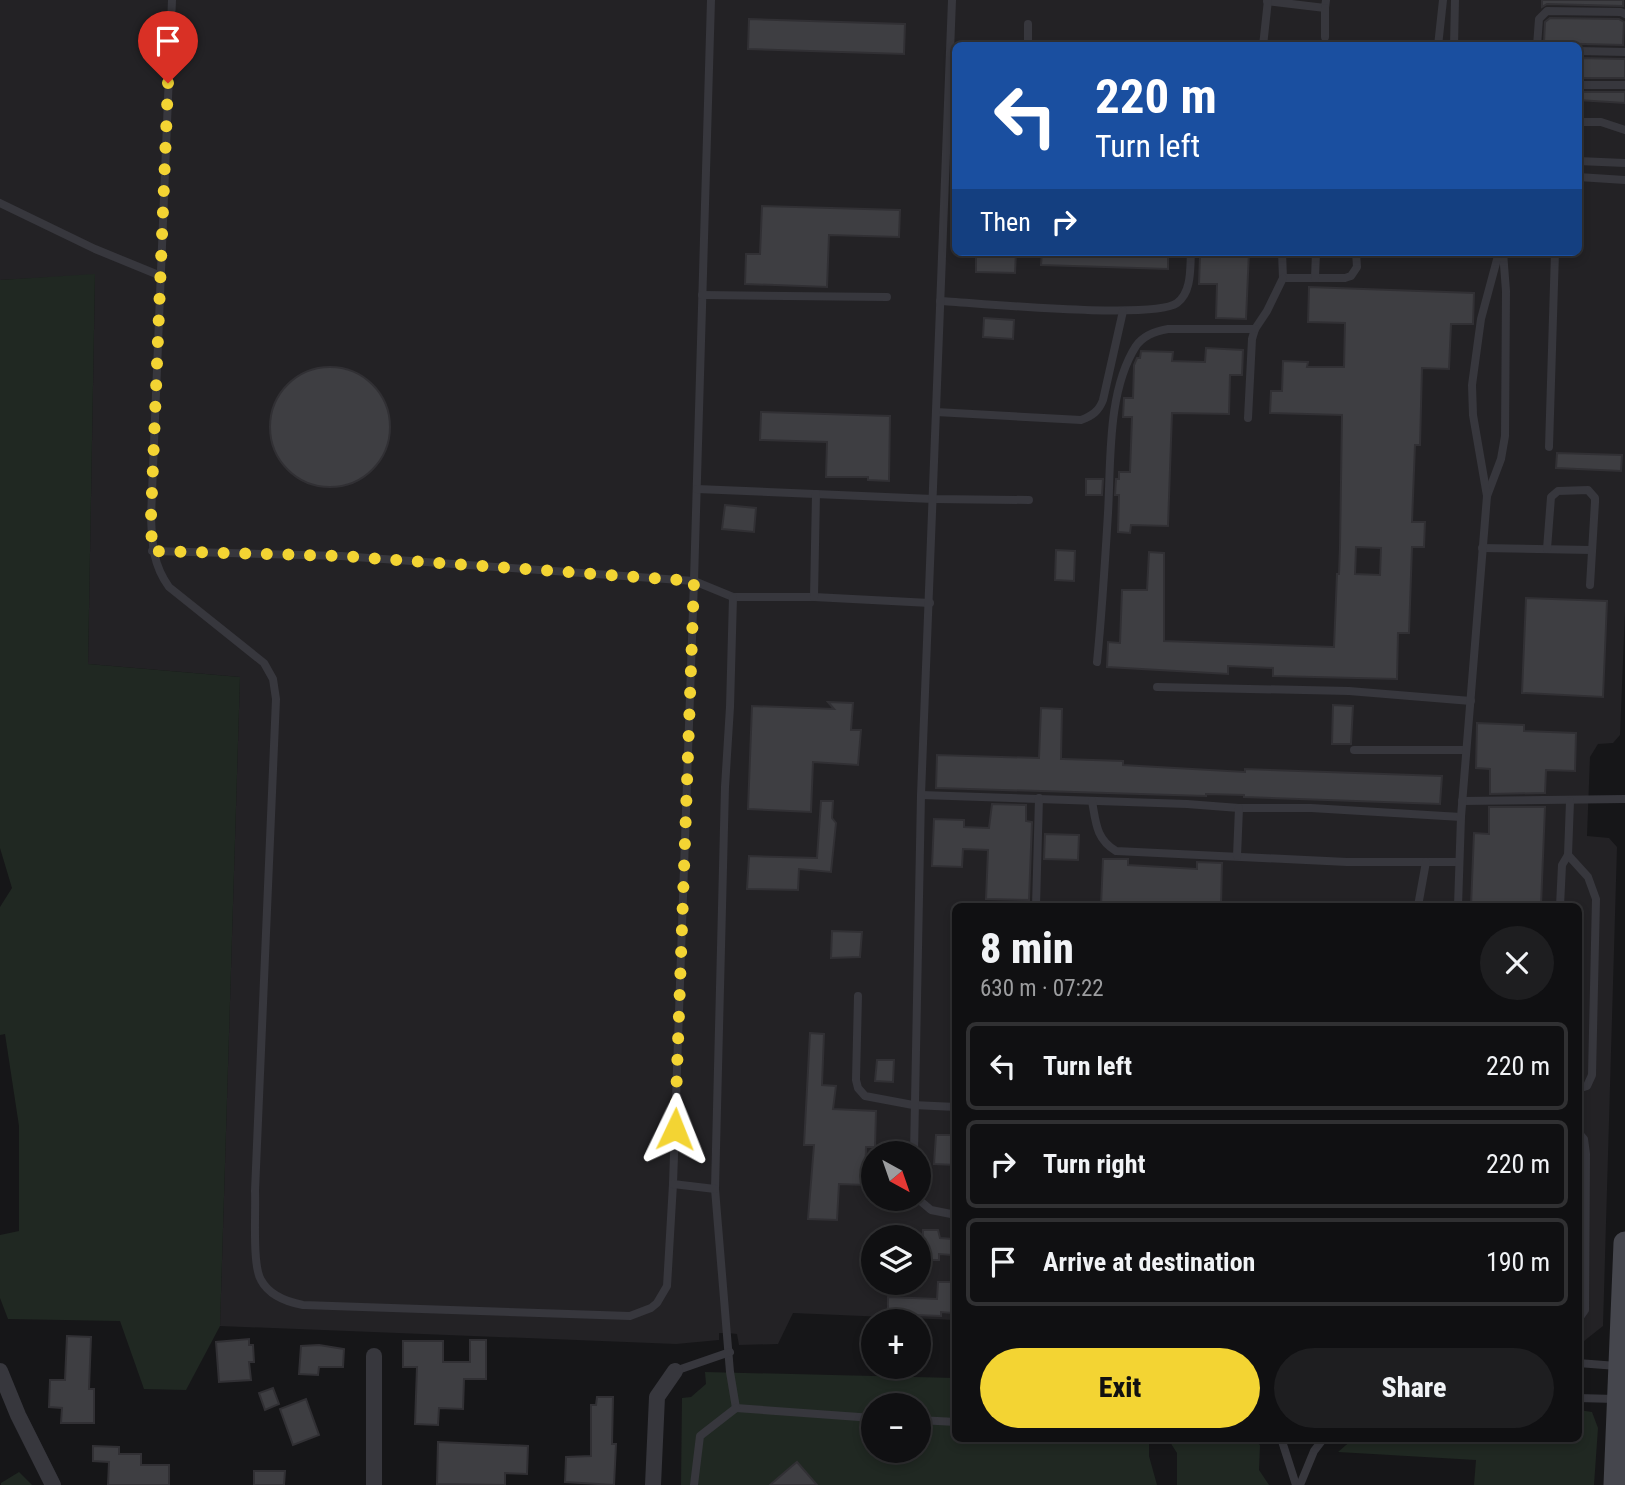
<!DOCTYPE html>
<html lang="en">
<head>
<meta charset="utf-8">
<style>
	:root { --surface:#101012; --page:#1e1e20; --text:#f1f3f6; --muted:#9c9d9f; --line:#303032; --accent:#f3d433 }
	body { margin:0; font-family:"Roboto Condensed",sans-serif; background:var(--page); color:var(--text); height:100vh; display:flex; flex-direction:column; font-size:26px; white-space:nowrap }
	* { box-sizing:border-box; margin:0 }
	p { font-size:23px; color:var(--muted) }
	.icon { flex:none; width:38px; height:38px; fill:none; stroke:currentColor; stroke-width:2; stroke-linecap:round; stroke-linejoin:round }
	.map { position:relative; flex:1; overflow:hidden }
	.details { position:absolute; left:952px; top:903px; width:630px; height:539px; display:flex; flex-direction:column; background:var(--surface); border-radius:10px; box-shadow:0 4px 10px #0003,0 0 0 2px var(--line) }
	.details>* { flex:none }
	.banner { position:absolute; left:952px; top:42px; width:630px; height:214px; border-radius:10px; box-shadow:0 4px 10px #0003,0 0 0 2px var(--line); background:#1a4fa0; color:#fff; overflow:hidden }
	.needle { width:46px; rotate:140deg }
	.controls { position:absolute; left:861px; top:1141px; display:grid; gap:14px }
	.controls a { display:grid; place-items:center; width:70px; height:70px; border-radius:50%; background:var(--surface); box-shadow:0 4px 10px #0003,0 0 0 2px var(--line); font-size:35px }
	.pin { position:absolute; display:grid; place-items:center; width:60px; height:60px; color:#fff; margin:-72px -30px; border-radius:50% 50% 50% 0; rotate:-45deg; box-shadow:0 0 7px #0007 }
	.pin .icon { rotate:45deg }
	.me { position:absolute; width:77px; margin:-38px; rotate:2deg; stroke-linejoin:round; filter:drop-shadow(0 0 5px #0008) }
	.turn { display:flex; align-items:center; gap:24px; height:147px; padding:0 28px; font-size:32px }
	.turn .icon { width:91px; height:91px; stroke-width:2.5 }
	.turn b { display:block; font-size:49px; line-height:60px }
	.then { display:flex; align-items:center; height:66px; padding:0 28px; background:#0003; gap:14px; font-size:26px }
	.round { display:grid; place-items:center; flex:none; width:74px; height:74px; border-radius:37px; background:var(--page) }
	.head { display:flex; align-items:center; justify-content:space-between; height:119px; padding:0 28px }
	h1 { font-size:42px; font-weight:800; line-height:52px }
	.primary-button { display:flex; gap:14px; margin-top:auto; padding:14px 28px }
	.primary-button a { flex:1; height:80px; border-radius:42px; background:var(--accent); color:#111; font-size:28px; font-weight:800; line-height:80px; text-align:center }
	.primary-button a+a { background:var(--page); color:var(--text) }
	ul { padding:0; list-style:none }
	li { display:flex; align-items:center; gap:21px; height:88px; margin:0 14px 10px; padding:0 14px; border:4px solid var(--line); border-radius:10px }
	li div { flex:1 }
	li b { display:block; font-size:26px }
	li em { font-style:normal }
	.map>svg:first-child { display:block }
	.built { fill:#232225; fill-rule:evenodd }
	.green { fill:#202822; fill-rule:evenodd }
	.building { fill:#3e3e42; stroke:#313034; stroke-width:2; fill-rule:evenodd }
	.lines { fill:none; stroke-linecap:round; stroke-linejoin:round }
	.lane { stroke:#37373d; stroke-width:8 }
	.street { stroke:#37373d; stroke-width:16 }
	.secondary { stroke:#45464d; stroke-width:23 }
	.route { stroke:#f3d433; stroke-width:12; stroke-dasharray:0 21.6 }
</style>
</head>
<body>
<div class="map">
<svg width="1625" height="1485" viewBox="0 0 1625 1485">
	<rect width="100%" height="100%" fill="#161618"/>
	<path class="built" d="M0 0H1625V612L1620 735 1613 743 1598 744 1590 757 1587 836 1609 838 1617 847 1603 1326 1579 1345 1578 906H956L955 1320 793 1313 778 1344 739 1345 737 1334 728 1333H719V1340L676 1344 220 1326 240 677 88 664 95 275 0 280ZM956 46H1578V252H956ZM873 1153H919V1199H873ZM873 1237H919V1283H873Z"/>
	<g class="green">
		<path d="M95 274 88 664 240 677 220 1326 186 1390 144 1389 120 1321 8 1319 0 1298V1235L19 1231V1126L5 1034 0 1035V907L12 888 0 848V280Z"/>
		<path d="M705 1372 955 1378 956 1438 1149 1439V1456L1157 1485H681L682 1398 691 1397 706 1384ZM873 1405H919V1451H873Z"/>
		<path d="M1579 1410 1592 1412 1598 1428 1594 1485H1474L1476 1460 1338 1452 1353 1439 1578 1438Z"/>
		<path d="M1168 1439H1252L1260 1445 1259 1470 1269 1485H1177V1453Z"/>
		<path d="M19 1472 32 1485H1V1483Z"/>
	</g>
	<g class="building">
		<path d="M1542 0H1623V6L1547 4 1542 7Z"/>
		<path d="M1550 18 1619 19 1624 22 1623 45 1544 43 1545 22Z"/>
		<path d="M749 19 905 24 904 54 748 49Z"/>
		<path d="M1578 58 1625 59V78H1578Z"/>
		<path d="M1578 92H1625V103L1578 100Z"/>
		<path d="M762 206 900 210 899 237 829 235 827 287 745 284 746 254H760Z"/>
		<path d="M976 252H1016L1015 273 976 272Z"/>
		<path d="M1042 252H1168V269L1041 265Z"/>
		<path d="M1218 252H1249L1246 319 1216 318 1217 284H1199L1200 256H1218Z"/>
		<path d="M1309 287 1474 293 1473 324H1451L1449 369 1422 368 1420 445H1415L1412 522H1425L1424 547H1412L1409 633H1398L1397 679 1273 676V668L1228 666V674L1107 667 1108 642 1120 643 1122 590H1147L1149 552 1164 553V641L1334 647 1337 574H1339L1340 547 1342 415 1270 413 1271 391H1282L1283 361 1308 362 1307 367H1344L1345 323 1308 322ZM1356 547 1381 548 1380 575 1355 574Z"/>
		<path d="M984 318 1014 320 1013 339 983 337Z"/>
		<path d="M1206 348 1243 350 1242 375H1230L1229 414 1172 413 1168 526 1131 525 1130 533 1118 532 1119 495H1115L1116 479H1119V472H1130L1132 417H1123L1124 398H1133L1134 365 1137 358H1140L1141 351 1173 352 1172 361 1205 362Z"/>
		<circle cx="330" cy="427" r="60"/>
		<path d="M761 412 890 416 889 481 868 480V477H826L827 442 760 440Z"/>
		<path d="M1557 453 1622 455 1621 471 1556 468Z"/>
		<path d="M1086 479H1103L1102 495H1086Z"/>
		<path d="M725 505 756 508 754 532 722 529Z"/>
		<path d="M1056 550 1075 551 1074 581 1055 580Z"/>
		<path d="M1526 598 1607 601 1603 697 1522 693Z"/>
		<path d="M828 702 853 703 851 730H861L858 765 813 762 811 812 748 809 752 706 834 709Z"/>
		<path d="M1333 705 1353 706 1351 744H1332Z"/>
		<path d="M1041 708 1062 709 1061 759H1064L1123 761V765L1245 772V769L1442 776 1440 804 1244 797V795L1206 794V796L936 788 937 755 1039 758Z"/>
		<path d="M1477 723 1524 725V731L1576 733 1575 771 1546 770 1545 793 1490 794V769L1476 768Z"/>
		<path d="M821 801H833L832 818 836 823 831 872 799 869 798 890 747 889 749 856 817 858Z"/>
		<path d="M992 804 1026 805V821L1032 822 1029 900 986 899 988 850 963 849 962 867 932 866 934 819 964 820V827L989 828Z"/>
		<path d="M1489 807H1545L1541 906H1471L1474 833 1489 834Z"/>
		<path d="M1045 834 1079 835 1078 860 1044 859Z"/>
		<path d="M1103 859H1128V865L1197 869V862L1222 863 1221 906H1101Z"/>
		<path d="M832 931 862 932 860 957 831 958Z"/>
		<path d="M810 1033 824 1034 822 1085 836 1086 833 1109 876 1111 875 1147H866L865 1185 839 1184 837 1220 808 1219 814 1145H804Z"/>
		<path d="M877 1060H894L893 1082 875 1081Z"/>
		<path d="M936 1135H956V1165L934 1164Z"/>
		<path d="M923 1230H938L940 1238 953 1239 952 1255 939 1254V1260H919V1236H923Z"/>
		<path d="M938 1282H954L952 1313 941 1312V1316L888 1314V1297L937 1299Z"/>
		<path d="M67 1336 91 1337 89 1389H94V1423H61L62 1408 49 1407 50 1380H65Z"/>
		<path d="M249 1339V1345H253L254 1362H249L251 1380 219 1382 216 1342Z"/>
		<path d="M470 1340H486V1379H464L463 1409 439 1408 438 1425 415 1424 417 1367H403V1341H443V1362H470Z"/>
		<path d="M319 1345 344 1349 343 1367H319L318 1375 299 1374 301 1346Z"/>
		<path d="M273 1388 279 1404 265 1410 259 1393Z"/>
		<path d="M597 1397H613L612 1444H616L614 1485 565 1482 566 1457 591 1456V1405H596Z"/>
		<path d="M306 1399 319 1435 293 1445 280 1409Z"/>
		<path d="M438 1442 528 1446 527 1474 505 1473V1485L437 1484Z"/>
		<path d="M93 1446 119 1447V1454H141V1465H169V1485H108L109 1462 93 1461Z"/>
		<path d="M797 1462 817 1485H770L792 1466Z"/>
		<path d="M254 1471H285L284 1485H254Z"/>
	</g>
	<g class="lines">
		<g class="lane">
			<path d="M172 0 151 517C152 544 153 565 169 587L264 663 273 679 276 699 255 1191C256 1211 252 1265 261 1280 269 1295 287 1302 303 1305L630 1316 651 1308 657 1303 667 1286 673 1184 694 581 711 0"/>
			<path d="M1267 1 1325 8 1326 0"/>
			<path d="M1325 37V8"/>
			<path d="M1028 46V24"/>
			<path d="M1263 46 1268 0"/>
			<path d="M1438 46 1443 0"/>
			<path d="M1454 46 1455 0"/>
			<path d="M1537 46 1539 19 1547 11 1621 12 1625 14"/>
			<path d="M1578 51 1625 52"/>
			<path d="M1578 85H1625"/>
			<path d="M1578 122H1601L1625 130"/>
			<path d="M1578 161 1625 163"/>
			<path d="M1578 177 1625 180"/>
			<path d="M0 203 95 249 161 276"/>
			<path d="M1282 252 1283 278H1345L1351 276 1357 267 1356 252"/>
			<path d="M1315 278 1316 252"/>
			<path d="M702 295 887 297"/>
			<path d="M940 301C979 303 1154 320 1177 303 1192 292 1190 268 1191 252"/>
			<path d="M936 412 1081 420C1092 416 1099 411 1103 400L1123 311"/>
			<path d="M1248 418 1252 339 1255 329 1267 311 1283 278"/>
			<path d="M1549 447 1555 252"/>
			<path d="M697 489 933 499 1029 500"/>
			<path d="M1487 496 1501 459 1505 436 1506 291 1503 252"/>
			<path d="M1482 548 1591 550"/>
			<path d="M1547 549 1551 497 1558 491 1588 490 1595 498V502L1590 585"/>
			<path d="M152 551 341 556 694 581 733 597H814L930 603"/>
			<path d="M733 597 730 707 725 787 715 1189 730 1372 736 1408 873 1418"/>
			<path d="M814 597 816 494"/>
			<path d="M1097 662C1102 612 1105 563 1108 513 1111 462 1107 391 1136 346 1143 336 1156 331 1168 329H1255"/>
			<path d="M1157 687 1349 691 1471 701"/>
			<path d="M1354 750H1466"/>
			<path d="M921 795 1187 804 1239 808H1311L1461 817"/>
			<path d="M1092 801C1096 823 1096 839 1116 851L1347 862H1459"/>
			<path d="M1462 801 1625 799"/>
			<path d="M1568 855 1588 877 1596 899 1592 1075 1587 1086 1578 1089"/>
			<path d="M1237 856 1239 808"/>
			<path d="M1036 906 1039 798"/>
			<path d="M1418 906 1426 862"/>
			<path d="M1458 906 1461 817 1487 496 1473 415 1472 385 1481 319 1499 252"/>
			<path d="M1560 906 1562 865 1568 855 1570 801"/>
			<path d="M858 996 856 1080 858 1088 865 1096 913 1105 956 1107"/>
			<path d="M1578 1132 1584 1139 1586 1154 1585 1310 1578 1320"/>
			<path d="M914 1153 921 795 952 0"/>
			<path d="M673 1184 715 1189"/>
			<path d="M918 1199 931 1210 956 1215"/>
			<path d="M1578 1363 1617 1366"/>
			<path d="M675 1371 730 1352"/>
			<path d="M1578 1398 1615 1399"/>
			<path d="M919 1420 956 1422"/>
			<path d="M1281 1438 1296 1485"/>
			<path d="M694 1485 700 1436 736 1408"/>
			<path d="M1300 1485 1314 1451 1324 1438"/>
		</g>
		<g class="street">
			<path d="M374 1356V1485"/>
			<path d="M0 1371 18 1415 53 1485"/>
			<path d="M653 1485 657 1397 675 1371"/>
		</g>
		<path class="secondary" d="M1615 1485 1625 1243"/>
	</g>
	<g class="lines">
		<path class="route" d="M168 83 151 517 152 551 341 556 694 581 675 1129"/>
	</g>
</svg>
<div class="controls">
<a><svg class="needle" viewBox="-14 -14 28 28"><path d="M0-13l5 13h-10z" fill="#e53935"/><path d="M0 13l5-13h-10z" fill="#9c9d9f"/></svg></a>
<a><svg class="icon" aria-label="layers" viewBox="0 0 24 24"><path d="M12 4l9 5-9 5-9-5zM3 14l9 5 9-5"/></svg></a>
<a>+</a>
<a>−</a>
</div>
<div class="pin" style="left:168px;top:83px;background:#d93025"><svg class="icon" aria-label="arrive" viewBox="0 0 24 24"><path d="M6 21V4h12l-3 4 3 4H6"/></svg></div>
<svg class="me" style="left:675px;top:1129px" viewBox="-20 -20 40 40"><path d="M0-17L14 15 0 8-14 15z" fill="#f3d433" stroke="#fff" stroke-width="4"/></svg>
<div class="banner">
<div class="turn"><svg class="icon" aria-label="left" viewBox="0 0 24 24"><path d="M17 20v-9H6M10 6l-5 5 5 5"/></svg><div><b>220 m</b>Turn left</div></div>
<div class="then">Then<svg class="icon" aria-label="right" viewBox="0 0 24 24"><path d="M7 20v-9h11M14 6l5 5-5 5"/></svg></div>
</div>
<section class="details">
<div class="head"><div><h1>8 min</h1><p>630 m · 07:22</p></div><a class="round"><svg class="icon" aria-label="close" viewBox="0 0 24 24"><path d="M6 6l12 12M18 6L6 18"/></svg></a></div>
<ul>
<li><svg class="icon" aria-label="left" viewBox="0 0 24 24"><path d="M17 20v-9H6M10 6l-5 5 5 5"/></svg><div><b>Turn left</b></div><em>220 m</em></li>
<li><svg class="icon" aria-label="right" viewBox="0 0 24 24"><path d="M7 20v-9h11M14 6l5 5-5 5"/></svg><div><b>Turn right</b></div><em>220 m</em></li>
<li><svg class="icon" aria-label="arrive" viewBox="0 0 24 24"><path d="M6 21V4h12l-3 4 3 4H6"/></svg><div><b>Arrive at destination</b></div><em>190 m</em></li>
</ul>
<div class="primary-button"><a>Exit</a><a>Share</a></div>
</section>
</div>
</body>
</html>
